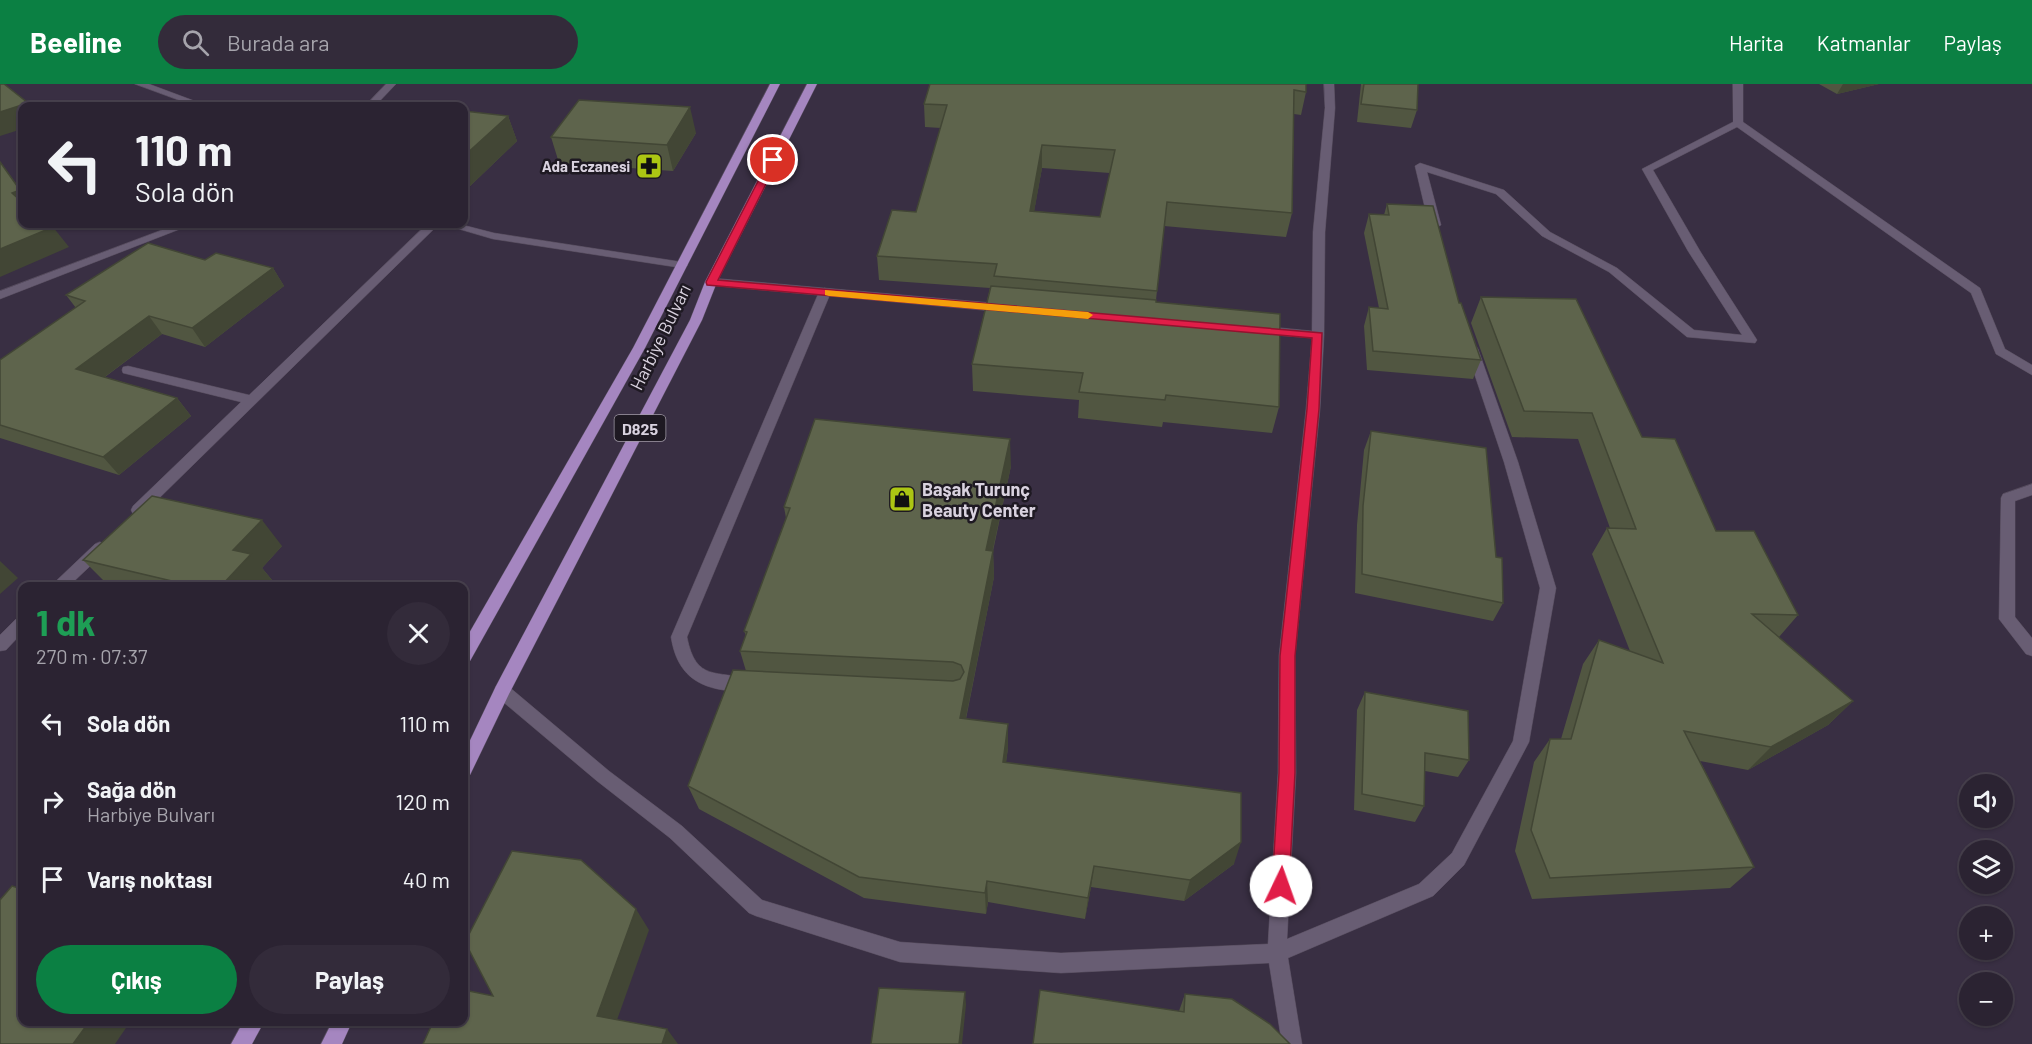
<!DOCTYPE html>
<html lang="tr">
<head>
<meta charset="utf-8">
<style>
	:root { --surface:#2b2332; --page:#332b3a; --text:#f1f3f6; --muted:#a6a4ac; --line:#47404d; --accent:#0b8043 }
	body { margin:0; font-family:Barlow,sans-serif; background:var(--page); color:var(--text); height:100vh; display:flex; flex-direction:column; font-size:22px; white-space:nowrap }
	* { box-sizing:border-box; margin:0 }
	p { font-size:20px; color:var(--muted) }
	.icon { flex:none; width:33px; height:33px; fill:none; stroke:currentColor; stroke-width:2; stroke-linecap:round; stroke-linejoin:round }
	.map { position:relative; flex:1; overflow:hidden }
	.drawer { position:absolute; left:18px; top:498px; width:450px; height:444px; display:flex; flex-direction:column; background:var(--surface); border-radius:12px; box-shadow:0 2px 4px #0004,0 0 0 2px var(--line) }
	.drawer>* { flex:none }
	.guide { position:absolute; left:18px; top:18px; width:450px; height:126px; border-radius:12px; box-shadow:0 2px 4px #0004,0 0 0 2px var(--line); background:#2b2332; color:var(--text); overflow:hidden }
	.controls { position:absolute; left:1959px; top:690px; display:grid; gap:12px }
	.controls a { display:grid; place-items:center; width:54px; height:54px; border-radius:50%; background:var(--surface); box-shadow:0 2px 4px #0004,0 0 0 2px var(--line); font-size:30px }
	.pin { position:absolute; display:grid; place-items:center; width:51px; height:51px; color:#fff; margin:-26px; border:3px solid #fff; border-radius:50%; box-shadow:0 2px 6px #0007 }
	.me { position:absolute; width:66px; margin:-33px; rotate:3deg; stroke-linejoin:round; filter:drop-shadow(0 0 4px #0008) }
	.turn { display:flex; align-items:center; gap:21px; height:126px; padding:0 18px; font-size:27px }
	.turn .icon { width:78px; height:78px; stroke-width:2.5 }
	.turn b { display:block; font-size:42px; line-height:51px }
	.round { display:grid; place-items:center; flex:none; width:63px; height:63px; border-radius:32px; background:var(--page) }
	.head { display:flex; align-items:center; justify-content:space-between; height:102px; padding:0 18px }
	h1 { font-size:36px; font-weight:700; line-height:45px; color:#1e9e55 }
	.button { display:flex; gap:12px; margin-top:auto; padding:12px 18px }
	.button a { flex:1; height:69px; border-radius:36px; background:var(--accent); color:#fff; font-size:24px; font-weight:700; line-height:69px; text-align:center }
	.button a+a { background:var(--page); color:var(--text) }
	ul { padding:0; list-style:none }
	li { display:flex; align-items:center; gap:18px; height:78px; padding:0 18px }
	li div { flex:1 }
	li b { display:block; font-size:22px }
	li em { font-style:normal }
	header { display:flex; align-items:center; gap:36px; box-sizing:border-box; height:84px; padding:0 30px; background:var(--accent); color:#fff }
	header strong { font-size:28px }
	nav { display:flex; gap:33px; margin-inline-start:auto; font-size:21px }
	.search { width:420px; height:54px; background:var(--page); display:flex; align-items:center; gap:15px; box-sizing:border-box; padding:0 21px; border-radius:33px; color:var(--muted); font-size:22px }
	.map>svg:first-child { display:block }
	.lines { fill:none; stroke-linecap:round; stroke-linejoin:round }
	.service-casing { stroke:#554b5c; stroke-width:1 }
	.minor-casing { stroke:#554b5c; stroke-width:1 }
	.primary-casing { stroke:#554b5c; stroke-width:1 }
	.service { fill:#685d73; fill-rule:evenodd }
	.minor { fill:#685d73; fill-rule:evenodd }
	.primary { fill:#a586c0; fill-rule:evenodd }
	.wall { fill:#515641; fill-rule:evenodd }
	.shaded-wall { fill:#424635 }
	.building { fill:#5e644c; stroke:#424635; stroke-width:1.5; fill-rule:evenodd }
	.route { fill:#e11d48; stroke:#92132f; stroke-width:1.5 }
	.slow { fill:#f59e0b }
	.labels { text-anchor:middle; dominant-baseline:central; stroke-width:5; stroke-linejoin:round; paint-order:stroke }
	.far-poi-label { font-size:15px; font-weight:bold; fill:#d9d2df; stroke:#1e1922; text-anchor:end }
	.shield { fill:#1e1922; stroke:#a19aa6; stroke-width:1.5 }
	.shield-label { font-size:16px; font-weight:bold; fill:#d9d2df }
	.street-label { font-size:18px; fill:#d9d2df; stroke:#1e1922 }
	.poi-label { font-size:18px; font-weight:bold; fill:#d9d2df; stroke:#1e1922; text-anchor:start }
</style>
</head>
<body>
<header>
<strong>Beeline</strong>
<div class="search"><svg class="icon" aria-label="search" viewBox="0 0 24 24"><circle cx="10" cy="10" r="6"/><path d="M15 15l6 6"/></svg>Burada ara</div>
<nav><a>Harita</a><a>Katmanlar</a><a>Paylaş</a></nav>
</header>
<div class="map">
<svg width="2032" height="960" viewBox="0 0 2032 960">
	<rect width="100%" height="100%" fill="#392f43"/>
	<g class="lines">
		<defs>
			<path id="service" d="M825 204 831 208 687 553C696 599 717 585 751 596L753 601 751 606C742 609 732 607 723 606 691 601 676 584 671 553L819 208Z"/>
			<g id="minor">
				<path d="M135 0H149L208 22H195Z"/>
				<path d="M386 0H396L375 22H365Z"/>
				<path d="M1324 0H1334L1335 24 1325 148 1324 251 1320 325 1295 572 1296 689 1287 855 1419 800 1452 769 1513 657 1540 504 1504 378 1466 265 1468 262H1476L1478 265 1518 378 1556 504 1529 658 1464 781 1433 812 1288 874 1302 960H1282L1269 879 1061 889 900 878 756 832 749 829 670 754 597 697 496 612 494 607 496 602 502 600 508 602 609 687 682 742 762 816 900 858 1061 869 1268 860 1278 689 1279 572 1306 325 1312 254 1261 250 1255 246 1261 242 1312 247 1313 148 1325 24Z"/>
				<path d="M1733 0H1743V38L1980 204 2005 265 2032 281V291L1996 270 1971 209 1737 43 1653 86 1700 167 1757 256 1755 259 1687 253 1609 188 1542 152 1496 110 1427 88 1441 141 1435 144 1429 141 1415 82 1420 79 1504 106 1550 148 1617 184 1694 246 1742 251 1688 167 1642 85 1733 38Z"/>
				<path d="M178 140H193L0 215V207Z"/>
				<path d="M427 140H439L143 430H133L131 426 133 422 241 318 123 289 122 286 123 283 128 282 249 311Z"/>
				<path d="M442 140H459L494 149 682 178 688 181 682 184 493 155Z"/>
				<path d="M711 194 1004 220 1010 224 1004 228 707 201 705 198Z"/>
				<path d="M2032 400V411L2015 417V533L2032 554V572L2026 570 1999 535 2001 414 2003 410Z"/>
				<path d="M100 458 105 460 107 464 105 468 69 502H53L55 498 95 460Z"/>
				<path d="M22 533V549L6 566 0 567V551L16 535Z"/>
			</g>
			<g id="primary">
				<path d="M770 0H780L645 264 470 577 464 578V558L633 264Z"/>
				<path d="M807 0H817L717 198 702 236 509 610 470 691 464 693V669L496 602 690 236 705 198Z"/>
				<path d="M243 938H264L252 960H231Z"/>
				<path d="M332 938H352L342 960H321Z"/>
			</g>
		</defs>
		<use href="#service" class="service-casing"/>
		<use href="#minor" class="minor-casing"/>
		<use href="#primary" class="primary-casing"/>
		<use href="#service" class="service"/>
		<use href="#minor" class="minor"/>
		<use href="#primary" class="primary"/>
	</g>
	<g class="wall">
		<path d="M1306 0V8L1301 31 1294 30 1292 129 1286 153 1164 142 1156 216V218L1279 323 1272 349 1163 338 1162 343 1078 334 1079 316 973 307 972 280 990 204 879 196 877 172 916 128 941 44 925 43 924 20ZM1042 84 1110 89 1100 133 1034 127Z"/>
		<path d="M1361 0H1418L1417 26 1411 44 1357 38Z"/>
		<path d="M1819 0H1879L1837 10Z"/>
		<path d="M464 27 508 32 517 57 467 105H464Z"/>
		<path d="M696 49 673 87 559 79 551 53Z"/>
		<path d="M1387 120 1459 219 1481 276 1473 295 1367 286 1364 242 1369 223 1379 224 1364 149 1369 130 1384 131Z"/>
		<path d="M205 176 273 184 284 202 205 263 162 250 105 293 177 314 191 332 119 391 0 354V276L76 224 66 211Z"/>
		<path d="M1481 213 1642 353 1716 447 1798 531 1779 553 1853 617 1828 641 1748 686 1700 677 1754 783 1730 804 1532 815 1515 767 1534 678 1550 655H1561L1583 580 1599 556 1630 567 1592 470 1607 444H1610L1578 355 1512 353 1471 239Z"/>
		<path d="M1371 347 1496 473 1503 519 1493 537 1355 509 1357 441 1364 366Z"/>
		<path d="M1011 382 993 467 994 493 966 635 1008 664 1006 678 1234 780 1184 817 1091 803 1085 835 988 818 986 830 864 814 699 725 688 702 746 587 740 567 746 552 744 547 786 434 784 423Z"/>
		<path d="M282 462 262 484 272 496 266 502H109L83 476Z"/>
		<path d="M1365 608 1469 676 1458 693 1425 687 1424 722 1415 738 1354 726 1357 626Z"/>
		<path d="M1185 910 1270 940 1179 927Z"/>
	</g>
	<g class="shaded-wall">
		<path d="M1843 0H1879L1837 10Z"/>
		<path d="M28 19 30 22H22V45L0 52V28Z"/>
		<path d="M690 23 696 49 673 87 667 61Z"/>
		<path d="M508 32 517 57 467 105 464 97V72Z"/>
		<path d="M1042 61V84L1030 151V127Z"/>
		<path d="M0 77 22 108V123L12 109Z"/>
		<path d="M53 143 69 163 0 193V165Z"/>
		<path d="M273 184 284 202 205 263 192 244Z"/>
		<path d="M149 232 162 250 91 303 76 285Z"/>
		<path d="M177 314 191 332 119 391 103 373Z"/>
		<path d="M1010 355 1011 382 987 492 986 466Z"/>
		<path d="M262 436 282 462 262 484 272 496 266 502H221L233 466Z"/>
		<path d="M993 467 994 493 961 658 960 634Z"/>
		<path d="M0 477 18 494 0 510Z"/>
		<path d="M1853 617 1828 641 1748 686 1771 663Z"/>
		<path d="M1008 640V664L1003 701V678Z"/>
		<path d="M1241 758 1234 780 1184 817 1190 796Z"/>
		<path d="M1094 782 1091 803 1085 835 1088 814Z"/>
		<path d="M987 797 988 818 986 830 985 809Z"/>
		<path d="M636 825 649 846 612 950 597 932Z"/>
		<path d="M965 908 966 921 962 960H959Z"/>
		<path d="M89 938H130L115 960H73Z"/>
		<path d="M667 945 678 960H662Z"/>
	</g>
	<g class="building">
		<path d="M0 0H4L28 19 0 28Z"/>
		<path d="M930 0H1306V8L1294 6 1292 129 1167 118 1157 207 994 192 997 180 877 172 892 126 916 128 947 21 924 20ZM1042 61 1115 66 1100 133 1030 127Z"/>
		<path d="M1364 0H1418L1417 26 1361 20Z"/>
		<path d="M579 16 690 23 667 61 551 53Z"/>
		<path d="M412 21 426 22H410Z"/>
		<path d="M464 27 508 32 464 72Z"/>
		<path d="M0 78 20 106 12 109 22 118V140H50L53 143 0 165Z"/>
		<path d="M1387 120 1433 122 1459 219H1461L1481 276 1373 267 1369 223 1388 225 1369 130 1389 131Z"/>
		<path d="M148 159 205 176 216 169 273 184 192 244 149 232 76 285 177 314 103 373 0 341V276L85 217 66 211Z"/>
		<path d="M991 202 1156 216V218L1280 230 1279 323 1166 311 1165 316 1079 308 1083 289 972 280Z"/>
		<path d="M1481 213 1576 215 1642 353 1675 355 1716 447H1754L1798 531 1752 530 1853 617 1771 663 1684 647 1754 783 1550 794 1531 746 1550 655H1571L1599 556 1663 579 1607 444 1636 445 1592 329 1524 327Z"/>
		<path d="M815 335 1010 355 986 466 993 467 960 634 1008 640 1003 678 1241 709V758L1190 796 1094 782 1088 814 987 797 985 809 859 793 688 702 733 586 953 597 960 595 964 588 961 581 953 578 740 567 747 548 744 547 790 424 784 423Z"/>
		<path d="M1371 347 1486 364 1496 473 1502 474 1503 519 1362 490 1363 422Z"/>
		<path d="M152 412 262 436 233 466 251 470 221 502H193L83 476Z"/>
		<path d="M1365 608 1468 627 1469 676 1425 669 1424 722 1362 710Z"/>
		<path d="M512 767 581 776 636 825 597 932 667 945 662 960H423L433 938H464V906L493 912 465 858Z"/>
		<path d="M12 802 22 805V938H89L73 960H0V816Z"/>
		<path d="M879 904 965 908 959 960H871Z"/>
		<path d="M1040 906 1184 928 1185 910 1232 915 1270 940 1290 960H1033Z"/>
	</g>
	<path class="route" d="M773 73 778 76 718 196 1322 249 1319 325 1295 572V689L1289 802 1287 807 1281 810 1275 807 1272 802 1279 689 1280 572 1307 325 1312 254 707 201 706 198 769 76Z"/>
	<path class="slow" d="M825 206 1088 228 1093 231 1088 235 829 212 825 211Z"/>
	<defs>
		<symbol id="pharmacy-square" viewBox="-11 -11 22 22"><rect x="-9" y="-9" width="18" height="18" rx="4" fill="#acc613" stroke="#1e1922"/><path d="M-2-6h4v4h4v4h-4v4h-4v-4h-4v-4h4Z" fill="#111"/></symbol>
		<symbol id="shop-square" viewBox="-11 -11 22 22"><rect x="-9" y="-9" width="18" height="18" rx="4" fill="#acc613" stroke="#1e1922"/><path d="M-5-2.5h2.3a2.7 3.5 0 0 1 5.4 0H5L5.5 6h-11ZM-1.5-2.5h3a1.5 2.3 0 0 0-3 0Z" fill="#111"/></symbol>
	</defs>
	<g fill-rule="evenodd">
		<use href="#pharmacy-square" x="634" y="67" width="30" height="30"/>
		<use href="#shop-square" x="887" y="400" width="30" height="30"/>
	</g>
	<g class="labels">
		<g class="far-poi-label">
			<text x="630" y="82">Ada Eczanesi</text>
		</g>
		<rect class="shield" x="614.5" y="331" width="51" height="26" rx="4.5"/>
		<g class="shield-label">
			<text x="640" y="344">D825</text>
		</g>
		<g class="street-label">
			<text transform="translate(660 253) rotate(-64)">Harbiye Bulvarı</text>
		</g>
		<g class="poi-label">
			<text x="922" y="405">Başak Turunç<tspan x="922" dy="21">Beauty Center</tspan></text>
		</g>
	</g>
</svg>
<div class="controls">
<a><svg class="icon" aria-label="sound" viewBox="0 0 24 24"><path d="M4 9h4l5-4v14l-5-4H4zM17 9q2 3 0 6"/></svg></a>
<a><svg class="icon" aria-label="layers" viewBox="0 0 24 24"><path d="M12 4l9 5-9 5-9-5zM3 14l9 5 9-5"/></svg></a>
<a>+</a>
<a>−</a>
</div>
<div class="pin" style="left:773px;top:76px;background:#d93025"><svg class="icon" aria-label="arrive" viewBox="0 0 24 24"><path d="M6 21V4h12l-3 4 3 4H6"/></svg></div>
<svg class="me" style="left:1281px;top:802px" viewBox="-20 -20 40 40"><circle r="19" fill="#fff"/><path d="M0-13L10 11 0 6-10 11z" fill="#e11d48"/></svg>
<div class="guide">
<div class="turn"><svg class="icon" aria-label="left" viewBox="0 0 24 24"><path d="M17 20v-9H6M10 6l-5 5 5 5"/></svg><div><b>110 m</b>Sola dön</div></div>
</div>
<section class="drawer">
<div class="head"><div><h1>1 dk</h1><p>270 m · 07:37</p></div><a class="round"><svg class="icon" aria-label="close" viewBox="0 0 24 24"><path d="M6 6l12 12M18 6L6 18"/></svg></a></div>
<ul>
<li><svg class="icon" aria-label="left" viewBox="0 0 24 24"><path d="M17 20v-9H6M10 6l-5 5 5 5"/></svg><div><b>Sola dön</b></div><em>110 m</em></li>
<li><svg class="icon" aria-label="right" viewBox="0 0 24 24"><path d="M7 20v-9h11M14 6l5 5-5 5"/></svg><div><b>Sağa dön</b><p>Harbiye Bulvarı</p></div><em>120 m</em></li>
<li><svg class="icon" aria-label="arrive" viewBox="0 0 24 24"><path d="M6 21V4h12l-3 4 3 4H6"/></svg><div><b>Varış noktası</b></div><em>40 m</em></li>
</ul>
<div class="button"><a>Çıkış</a><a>Paylaş</a></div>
</section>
</div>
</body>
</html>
